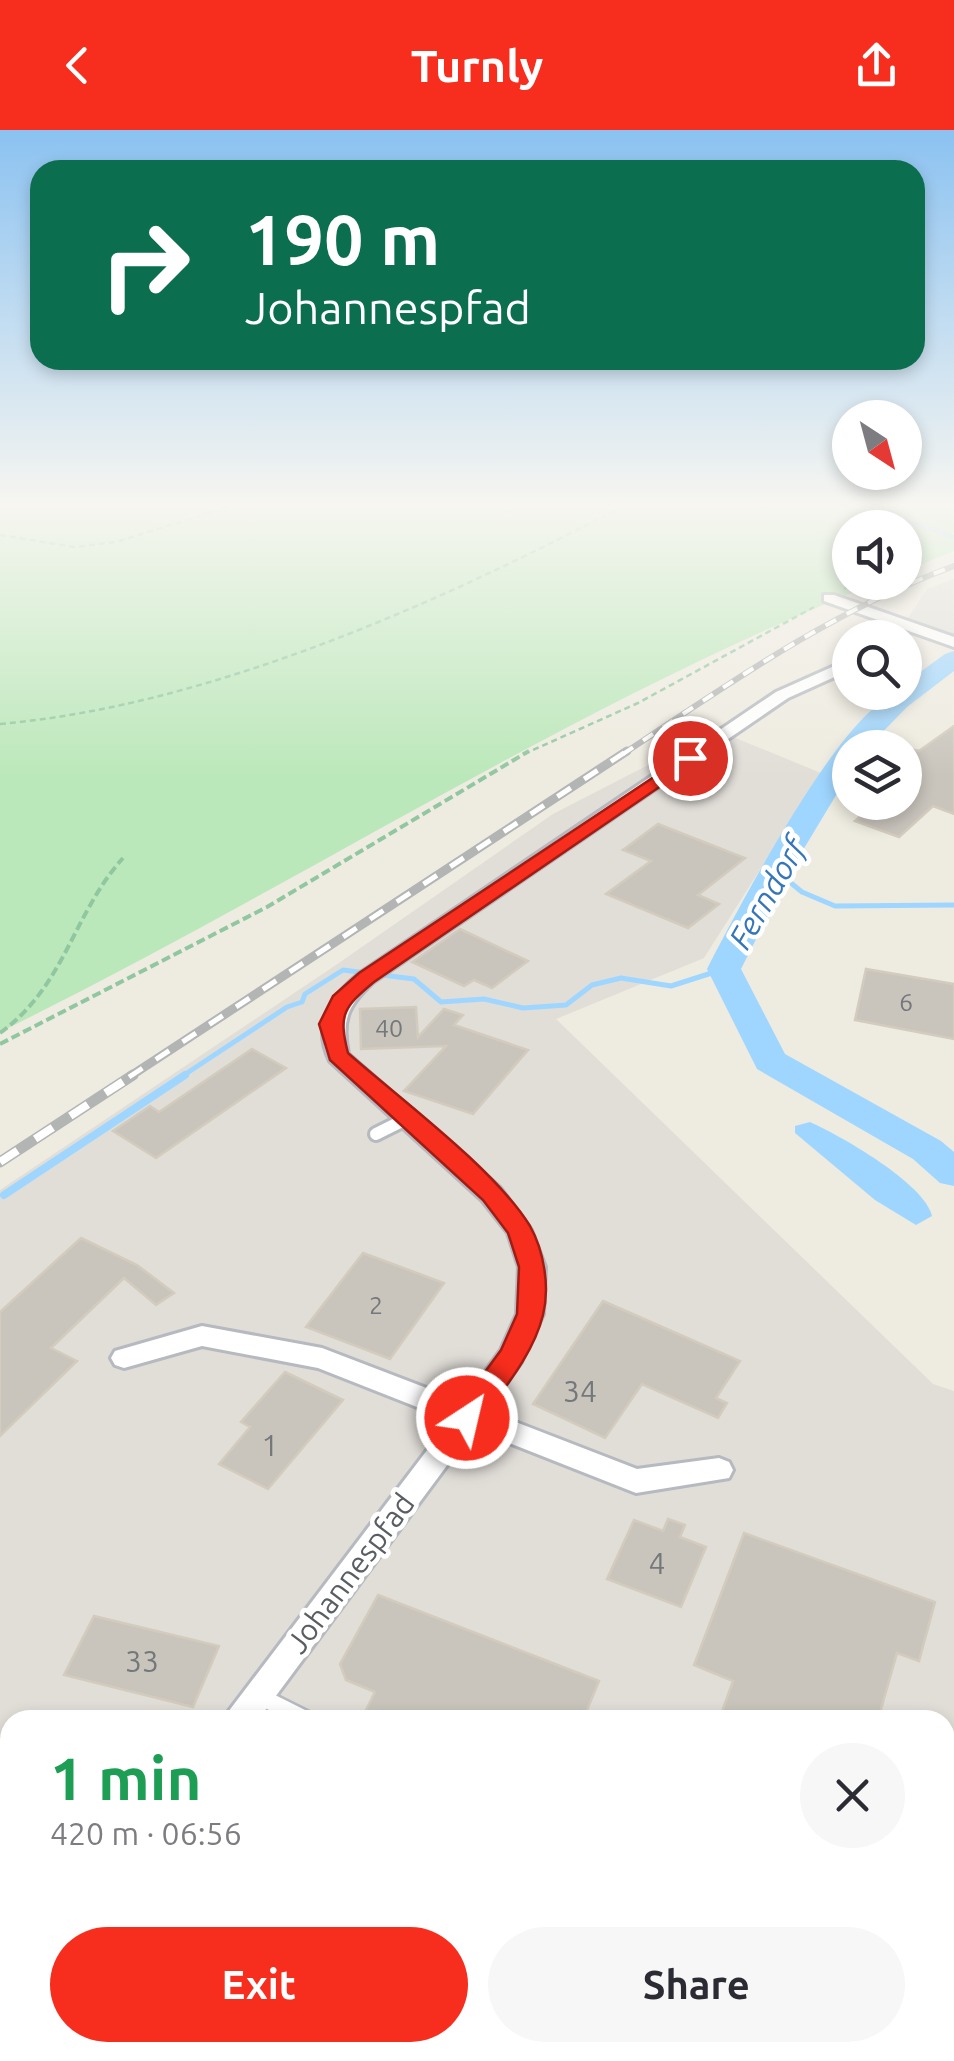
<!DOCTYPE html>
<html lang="en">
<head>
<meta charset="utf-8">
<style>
	:root { --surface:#fff; --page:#f7f7f7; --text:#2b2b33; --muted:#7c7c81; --accent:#f72d1d }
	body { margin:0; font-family:Ubuntu,sans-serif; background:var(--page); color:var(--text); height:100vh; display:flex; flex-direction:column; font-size:38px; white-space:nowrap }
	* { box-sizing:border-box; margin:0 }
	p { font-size:32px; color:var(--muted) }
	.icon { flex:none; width:55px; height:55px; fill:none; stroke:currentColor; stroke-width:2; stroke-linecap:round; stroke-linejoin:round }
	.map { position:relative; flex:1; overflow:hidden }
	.details { position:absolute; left:0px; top:1580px; width:955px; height:352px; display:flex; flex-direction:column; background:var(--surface); border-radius:30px 30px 0 0; box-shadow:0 5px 15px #0003 }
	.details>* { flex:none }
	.banner { position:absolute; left:30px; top:30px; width:895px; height:210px; border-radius:30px; box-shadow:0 5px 15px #0003; background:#0b6e4f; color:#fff; overflow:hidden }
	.needle { width:65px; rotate:144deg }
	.controls { position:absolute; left:832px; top:270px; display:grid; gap:20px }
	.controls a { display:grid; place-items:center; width:90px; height:90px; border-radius:50%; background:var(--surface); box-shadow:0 5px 15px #0003; font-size:50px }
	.pin { position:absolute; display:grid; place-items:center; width:85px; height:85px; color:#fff; margin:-42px; border:5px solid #fff; border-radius:50%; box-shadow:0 2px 10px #0007 }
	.me { position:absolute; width:110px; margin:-55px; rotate:35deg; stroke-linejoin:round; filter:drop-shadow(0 0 8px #0008) }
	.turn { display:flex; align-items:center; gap:35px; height:210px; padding:0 50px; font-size:45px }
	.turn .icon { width:130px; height:130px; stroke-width:2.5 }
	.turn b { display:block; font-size:70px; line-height:85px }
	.round { display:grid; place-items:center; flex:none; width:105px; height:105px; border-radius:52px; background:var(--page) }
	.head { display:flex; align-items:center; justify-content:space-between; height:170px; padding:0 50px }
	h1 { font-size:60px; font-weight:700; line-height:75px; color:#1e9e55 }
	.action { display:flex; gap:20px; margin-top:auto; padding:20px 50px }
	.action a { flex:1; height:115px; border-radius:60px; background:var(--accent); color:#fff; font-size:40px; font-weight:700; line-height:115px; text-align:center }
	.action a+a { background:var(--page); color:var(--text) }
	header { display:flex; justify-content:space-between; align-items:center; height:130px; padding:0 50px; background:var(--accent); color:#fff; font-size:45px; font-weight:700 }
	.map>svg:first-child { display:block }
	.industrial { fill:#e1ded8; fill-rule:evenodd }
	.green { fill:#bbe8ba }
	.water { fill:#9fd6ff }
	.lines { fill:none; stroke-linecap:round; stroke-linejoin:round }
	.stream-far2 { stroke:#9fd6ff; stroke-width:4 }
	.stream-far1 { stroke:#9fd6ff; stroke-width:5 }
	.stream { stroke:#9fd6ff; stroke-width:8 }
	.river { fill:#9fd6ff; fill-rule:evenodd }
	.building { fill:#c9c5bd; stroke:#d3ccbe; stroke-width:2.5 }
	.lane-far1-casing { stroke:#b6b9bf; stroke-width:18 }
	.lane-casing { stroke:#b6b9bf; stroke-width:21 }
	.street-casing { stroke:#b6b9bf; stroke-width:6 }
	.path-far1 { stroke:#91c7a0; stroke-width:2.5; stroke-dasharray:6 4; stroke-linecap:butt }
	.path { stroke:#91c7a0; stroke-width:4; stroke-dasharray:9 4; stroke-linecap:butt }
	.lane-far1 { stroke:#fff; stroke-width:12 }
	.lane { stroke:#fff; stroke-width:16 }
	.street { fill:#fff; fill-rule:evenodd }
	.rail-far2-casing { stroke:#b3b4b4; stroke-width:6 }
	.rail-far1-casing { stroke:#b3b4b4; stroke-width:9 }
	.rail-casing { stroke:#b3b4b4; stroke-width:11 }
	.rail-far2 { stroke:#fff; stroke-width:4; stroke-dasharray:12; stroke-linecap:butt }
	.rail-far1 { stroke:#fff; stroke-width:5; stroke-dasharray:16; stroke-linecap:butt }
	.rail { stroke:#fff; stroke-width:8; stroke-dasharray:21; stroke-linecap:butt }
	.route { fill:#f72d1d; stroke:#a11d13; stroke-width:2.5 }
	.labels { text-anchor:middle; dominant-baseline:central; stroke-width:9; stroke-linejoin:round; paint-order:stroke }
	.number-label { font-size:25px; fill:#75787a }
	.near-number-label { font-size:30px; fill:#75787a }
	.street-label { font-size:30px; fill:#595e63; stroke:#fff }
	.water-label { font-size:32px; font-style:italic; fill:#3476b9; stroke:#fff }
</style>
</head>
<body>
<header><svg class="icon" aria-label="back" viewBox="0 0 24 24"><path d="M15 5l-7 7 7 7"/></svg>Turnly<svg class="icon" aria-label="share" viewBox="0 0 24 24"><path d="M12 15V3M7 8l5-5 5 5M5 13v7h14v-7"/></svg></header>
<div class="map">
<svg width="954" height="1931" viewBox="0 0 954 1931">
	<rect width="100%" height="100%" fill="#eeebe0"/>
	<g class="industrial">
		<path d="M954 449V507L906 491 927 459Z"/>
		<path d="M716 600 821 643 704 828 556 889 933 1254 954 1261V1931H0V1060L336 835 553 684ZM10 1590H945V1922H10Z"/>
	</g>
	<path class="green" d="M0 377H954V421L905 441V398H850V452L876 453C571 575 295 757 0 902Z"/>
	<path class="water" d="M810 992C841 1006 924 1053 932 1086L916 1095 875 1070 795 1003V996Z"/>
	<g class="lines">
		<g class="stream-far2">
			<path d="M862 377 888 385"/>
			<path d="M901 389 954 407"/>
		</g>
		<g class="stream-far1">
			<path d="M775 740 802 762 835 776 954 775"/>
			<path d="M181 947 287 877 302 872 305 864 343 840 414 849 441 872 484 869 523 878 566 875 592 855 621 848 671 856 724 839"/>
		</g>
		<path class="stream" d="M4 1065 185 945"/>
		<path class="river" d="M954 521V541L907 577 867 618H850V642L791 740 741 839 785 924 941 1011 954 1022V1056L940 1053 913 1029 757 939 707 839C734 787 849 562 905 562V553L945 524Z"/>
	</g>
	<g class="building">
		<path d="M954 596V684L933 676 899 707 855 691 876 672H905V618L919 621Z"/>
		<path d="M658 694 745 728 698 765 719 774 688 798 606 764 651 731 623 720Z"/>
		<path d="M460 799 528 831 492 858 474 850 464 856 412 832Z"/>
		<path d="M866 839 954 854V909L855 890Z"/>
		<path d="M416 877 418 907 444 879 463 885 454 895 528 920 473 984 404 961 446 916 361 919 360 879Z"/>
		<path d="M252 919 286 938 156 1028 113 1001 150 976 159 982Z"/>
		<path d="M81 1108 137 1135 174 1163 156 1175 124 1148 51 1218 77 1231 0 1306V1182Z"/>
		<path d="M363 1123 444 1153 390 1229 306 1197Z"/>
		<path d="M603 1171 740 1231 716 1268 727 1273 718 1288 642 1254 605 1308 533 1274Z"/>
		<path d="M285 1242 343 1270 268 1359 219 1334 250 1297 241 1292Z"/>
		<path d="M668 1389 685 1395 680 1407 706 1417 681 1477 607 1449 634 1390 663 1401Z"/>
		<path d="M744 1403 935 1472 919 1531 897 1523 878 1590H719L733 1551 694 1535Z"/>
		<path d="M378 1465 599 1551 583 1590H361L375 1562 346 1550 340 1534Z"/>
		<path d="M94 1486 219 1516 193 1577 64 1545Z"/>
	</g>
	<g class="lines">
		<defs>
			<path id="lane-far1" d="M376 1004 406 989"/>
			<path id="lane" d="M257 1565 307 1590"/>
			<g id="street">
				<path d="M824 465H834L954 507V517L824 471Z"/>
				<path d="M850 529V540L788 568 373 852C348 875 341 890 348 924L500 1058 531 1100 545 1137 543 1184 521 1232 487 1281 637 1339 719 1328 729 1332 733 1340 729 1348 636 1363 474 1299 258 1590H222L450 1290 318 1238 202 1216 124 1238 115 1235 111 1228 115 1221 202 1196 322 1218 463 1272 501 1220 517 1184 519 1137 508 1103 482 1070 330 931C312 894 331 867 359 844L776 562Z"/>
				<path d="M103 1922H141L139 1931H101Z"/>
			</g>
		</defs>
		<use href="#lane-far1" class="lane-far1-casing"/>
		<use href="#lane" class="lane-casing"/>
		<use href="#street" class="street-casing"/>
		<g class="path-far1">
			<path d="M892 398 904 377"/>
			<path d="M0 405 74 417 116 412 229 377"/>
			<path d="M844 459 854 452"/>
			<path d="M0 594C207 576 438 474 621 377"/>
			<path d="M524 624 638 573 814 477"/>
		</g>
		<g class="path">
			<path d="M0 903C66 855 72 785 123 728"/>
			<path d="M0 914 267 777 529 621"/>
		</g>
		<use href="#lane-far1" class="lane-far1"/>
		<use href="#lane" class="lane"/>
		<use href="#street" class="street"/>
		<defs>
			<path id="rail-far2" d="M623 624C730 553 833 480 954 436"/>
			<path id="rail-far1" d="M129 947 627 621"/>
			<path id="rail" d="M0 1032 133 945"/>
		</defs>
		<use href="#rail-far2" class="rail-far2-casing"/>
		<use href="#rail-far1" class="rail-far1-casing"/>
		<use href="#rail" class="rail-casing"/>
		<use href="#rail-far2" class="rail-far2"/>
		<use href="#rail-far1" class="rail-far1"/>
		<use href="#rail" class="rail"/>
	</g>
	<linearGradient id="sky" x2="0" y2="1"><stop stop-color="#8bc2f1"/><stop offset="0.58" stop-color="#f7f6f1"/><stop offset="1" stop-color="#f7f6f1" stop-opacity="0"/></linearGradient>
	<rect width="954" height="647" fill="url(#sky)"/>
	<path class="route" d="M690 623 698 628 696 632 374 852C344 877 338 884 348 923 400 969 495 1039 530 1096 544 1121 550 1157 543 1185 533 1226 501 1262 477 1296L467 1299 457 1296 453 1288 457 1280 501 1220 517 1184 519 1137 508 1103 483 1070 330 930 319 894 333 866 359 843Z"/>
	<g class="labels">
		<g class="number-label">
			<text x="906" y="872">6</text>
			<text x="389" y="898">40</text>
			<text x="376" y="1175">2</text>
		</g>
		<g class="near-number-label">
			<text x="580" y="1261">34</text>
			<text x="270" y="1315">1</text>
			<text x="657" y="1433">4</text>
			<text x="142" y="1531">33</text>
		</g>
		<g class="street-label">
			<text transform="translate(350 1443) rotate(-53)">Johannespfad</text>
		</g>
		<g class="water-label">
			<text transform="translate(767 763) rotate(-60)">Ferndorf</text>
		</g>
	</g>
</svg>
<div class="controls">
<a><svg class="needle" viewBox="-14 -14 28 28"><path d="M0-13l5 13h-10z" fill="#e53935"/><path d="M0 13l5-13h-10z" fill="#7c7c81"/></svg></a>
<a><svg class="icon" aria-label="sound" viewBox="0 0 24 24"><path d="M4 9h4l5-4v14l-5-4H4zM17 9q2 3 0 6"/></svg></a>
<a><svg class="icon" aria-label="search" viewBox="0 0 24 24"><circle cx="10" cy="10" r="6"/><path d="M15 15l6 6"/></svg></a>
<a><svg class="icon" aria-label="layers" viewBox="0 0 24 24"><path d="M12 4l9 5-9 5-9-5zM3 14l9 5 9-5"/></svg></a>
</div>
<div class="pin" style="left:690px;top:628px;background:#d93025"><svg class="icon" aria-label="arrive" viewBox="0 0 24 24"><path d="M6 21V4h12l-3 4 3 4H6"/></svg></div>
<svg class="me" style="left:467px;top:1288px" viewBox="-20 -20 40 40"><circle r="17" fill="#f72d1d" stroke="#fff" stroke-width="3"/><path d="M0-11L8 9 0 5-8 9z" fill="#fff"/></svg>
<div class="banner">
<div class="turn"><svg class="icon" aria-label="right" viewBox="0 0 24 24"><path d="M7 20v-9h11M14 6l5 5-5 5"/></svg><div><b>190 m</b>Johannespfad</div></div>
</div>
<section class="details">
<div class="head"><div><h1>1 min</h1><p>420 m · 06:56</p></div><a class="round"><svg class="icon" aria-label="close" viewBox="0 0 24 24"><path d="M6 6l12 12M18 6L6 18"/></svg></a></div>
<div class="action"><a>Exit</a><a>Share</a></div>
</section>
</div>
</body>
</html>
